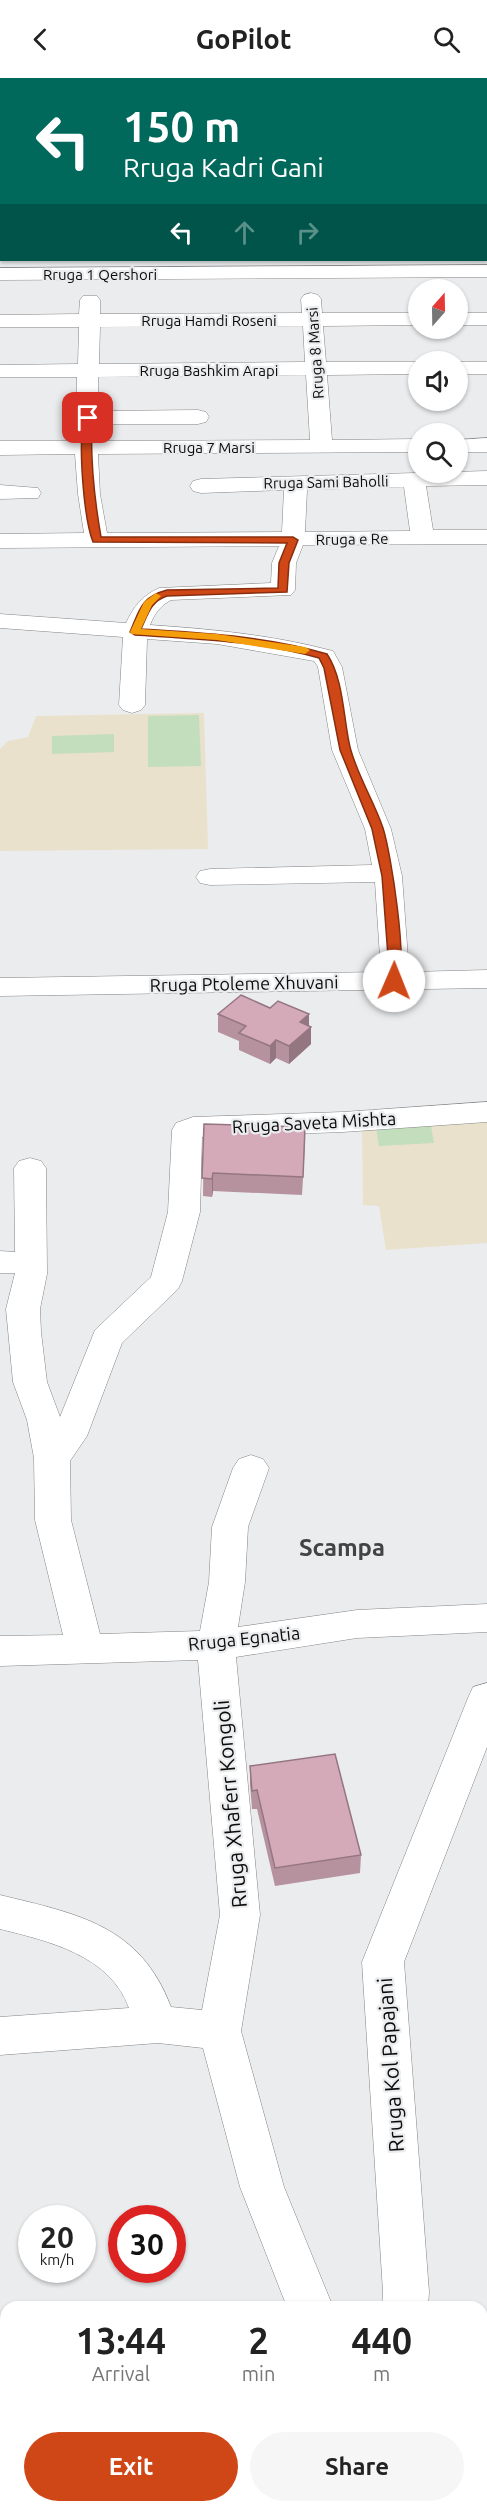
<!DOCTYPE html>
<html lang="en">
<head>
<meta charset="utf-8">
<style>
	:root { --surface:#fff; --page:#f6f6f6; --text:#222; --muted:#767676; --accent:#cf4717 }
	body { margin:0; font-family:Ubuntu,sans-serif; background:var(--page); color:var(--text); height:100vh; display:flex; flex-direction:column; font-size:22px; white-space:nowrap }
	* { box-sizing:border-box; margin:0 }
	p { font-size:20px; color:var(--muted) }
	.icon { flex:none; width:33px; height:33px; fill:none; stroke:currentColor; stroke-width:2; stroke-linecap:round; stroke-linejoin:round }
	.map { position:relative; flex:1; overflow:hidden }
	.drawer { position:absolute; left:0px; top:2223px; width:488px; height:212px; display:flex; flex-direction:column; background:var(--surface); border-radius:18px 18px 0 0; box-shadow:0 2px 4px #0004 }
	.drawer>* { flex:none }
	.guide { position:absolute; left:0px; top:0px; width:488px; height:183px; box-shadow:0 2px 4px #0004; background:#00695c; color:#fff; overflow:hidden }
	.needle { width:39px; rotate:20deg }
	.controls { position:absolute; left:408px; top:201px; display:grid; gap:12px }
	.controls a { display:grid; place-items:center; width:60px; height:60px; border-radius:50%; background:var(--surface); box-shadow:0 2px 4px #0004; font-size:30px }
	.speed { position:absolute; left:18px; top:2127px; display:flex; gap:12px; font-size:30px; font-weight:700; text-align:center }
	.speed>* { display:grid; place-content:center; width:78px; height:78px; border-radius:50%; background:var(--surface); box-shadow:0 2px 4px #0004; line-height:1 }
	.speed small { font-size:15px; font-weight:400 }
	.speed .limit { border:9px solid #d22; background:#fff; color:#111 }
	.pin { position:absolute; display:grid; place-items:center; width:51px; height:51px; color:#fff; margin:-26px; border-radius:12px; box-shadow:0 3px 9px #0006 }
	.me { position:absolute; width:66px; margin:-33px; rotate:1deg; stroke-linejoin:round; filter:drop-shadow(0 0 4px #0008) }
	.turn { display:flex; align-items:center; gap:21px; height:126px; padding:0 24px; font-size:27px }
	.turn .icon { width:78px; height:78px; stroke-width:2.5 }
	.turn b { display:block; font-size:42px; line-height:51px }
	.lanes { display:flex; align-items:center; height:57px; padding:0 24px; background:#0003; justify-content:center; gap:30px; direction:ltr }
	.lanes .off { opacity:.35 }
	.eta { display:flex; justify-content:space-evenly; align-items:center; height:102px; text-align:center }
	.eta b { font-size:36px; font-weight:700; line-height:42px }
	.primary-button { display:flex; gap:12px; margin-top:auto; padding:12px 24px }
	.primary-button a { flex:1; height:69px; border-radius:36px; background:var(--accent); color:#fff; font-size:24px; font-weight:700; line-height:69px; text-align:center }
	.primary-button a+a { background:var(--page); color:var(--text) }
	header { display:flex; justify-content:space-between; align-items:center; height:78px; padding:0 24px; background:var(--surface); font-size:27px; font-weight:700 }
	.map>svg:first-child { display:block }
	.education { fill:#eae1cc }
	.green { fill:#c2debd }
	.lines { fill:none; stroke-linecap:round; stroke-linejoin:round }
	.minor-casing { stroke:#838486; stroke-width:1 }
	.major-casing { stroke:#838486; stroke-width:1 }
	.minor { fill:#fff; fill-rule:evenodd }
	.major { fill:#fff; fill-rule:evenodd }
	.wall { fill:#b6919e }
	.shaded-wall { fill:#947681 }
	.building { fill:#d4a9b8; stroke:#947681; stroke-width:1.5 }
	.route { fill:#cf4717; stroke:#872e0f; stroke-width:1.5 }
	.slow { fill:#f59e0b }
	.labels { text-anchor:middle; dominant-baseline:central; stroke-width:4.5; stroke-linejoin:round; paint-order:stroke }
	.far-street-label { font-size:15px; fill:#0c0c0d; stroke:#eaecee }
	.street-label { font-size:18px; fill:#0c0c0d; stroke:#eaecee }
	.near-street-label { font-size:21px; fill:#0c0c0d; stroke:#eaecee }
	.district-label { font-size:24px; font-weight:bold; fill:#424344; stroke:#eaecee }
</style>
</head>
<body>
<header><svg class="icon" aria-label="back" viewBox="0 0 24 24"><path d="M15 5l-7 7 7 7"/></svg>GoPilot<svg class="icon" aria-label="search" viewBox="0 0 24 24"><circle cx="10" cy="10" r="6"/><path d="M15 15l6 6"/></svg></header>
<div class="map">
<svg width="487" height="2434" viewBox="0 0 487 2434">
	<rect width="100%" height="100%" fill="#eaecee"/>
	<g class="education">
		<path d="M204 635 208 771 0 773V671L8 663 28 659 36 638Z"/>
		<path d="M487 1041V1165L386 1172 379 1128 363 1127 362 1050Z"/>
	</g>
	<g class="green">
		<path d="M199 637 201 688 148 689V638Z"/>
		<path d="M114 656V674L52 676V658Z"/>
		<path d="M431 1048 434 1065 379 1068 376 1050Z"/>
	</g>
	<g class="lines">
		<defs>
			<g id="minor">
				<rect x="89" y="0" width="18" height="2"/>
				<path d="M221 0H257L220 2Z"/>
				<path d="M358 0H377L378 2H359Z"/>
				<path d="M445 0H463V2H446Z"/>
				<rect x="486" y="61" width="1" height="10"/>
				<rect x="0" y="69" width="2" height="10"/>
				<rect x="486" y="100" width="1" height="12"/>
				<rect x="0" y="104" width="2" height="12"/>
				<rect x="486" y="142" width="1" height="12"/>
				<rect x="0" y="144" width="2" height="12"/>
				<path d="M487 187V199L0 202V190Z"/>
				<path d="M311 215 318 217 321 221 322 235H418V247L323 248 326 284H418V296L327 297 332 362 418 361V374L98 376 100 416 107 455 282 454 284 412 201 415 193 413 190 408 193 403 201 401 487 393V407L426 408 433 452H487V466L303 467 296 485 295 512 291 517 171 522C160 528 155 535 150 547 211 551 273 557 333 573L342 589 358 672 391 751 402 798 409 894 487 892V910L0 918V900L381 894 375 804 210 807 200 805 196 799 200 793 210 791 372 787 365 751 332 672 318 589 314 583 217 566 147 561 145 627 141 632 132 635 123 632 119 627 123 559 0 550V536L126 545C134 528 142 518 159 510L271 505 272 485 279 468 0 470V456L84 455 78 416 75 376 0 377V363H75L77 299H0V287L78 286 79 249H0V237L79 236 80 222 83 218H97L100 222V236L302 235 301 221 304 217ZM303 248 305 284 99 286 100 249ZM306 297 310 362 97 363V346H198L206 344 209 339 206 334 198 332 98 333V299ZM404 409 410 453 305 454 307 412Z"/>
				<rect x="458" y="235" width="29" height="12"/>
				<rect x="458" y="284" width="29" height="12"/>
				<path d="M487 360V374H458V362Z"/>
				<path d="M0 407 38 410 41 415 38 420 0 421Z"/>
				<path d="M487 1024V1044L343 1054 202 1059 200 1134 182 1203 178 1211 122 1265 87 1358 70 1383 71 1442 100 1556 200 1553 209 1504 212 1449 233 1390 239 1381 251 1377 263 1381 269 1390 248 1449 245 1504 238 1549 357 1532 487 1526V1554L357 1560 236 1579 260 1837 241 1953 284 2109 333 2229H287L240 2109 203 1970 158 1965 0 1977V1939L129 1930C110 1877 48 1863 0 1851V1817C78 1836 140 1847 171 1929L202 1932 220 1837 198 1582 0 1588V1558L63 1557 35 1442 34 1380 27 1342 13 1304 6 1231 15 1195H0V1173L15 1174 14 1090 19 1083 30 1080 41 1083 46 1090 47 1196 40 1231 41 1254 47 1304 60 1339 95 1252 151 1199 168 1134 172 1052 176 1045 193 1039 343 1034Z"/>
				<path d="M487 1605V1669L404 1884 429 2214 428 2229H382L383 2214 362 1884 468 1620 473 1609Z"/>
				<path d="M487 2295V2349L482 2351V2297Z"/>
				<path d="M276 2428H400L401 2431 400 2434H274Z"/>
			</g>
			<g id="major">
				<rect x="486" y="5" width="1" height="10"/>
				<rect x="0" y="31" width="2" height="10"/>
			</g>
		</defs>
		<use href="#minor" class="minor-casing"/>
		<use href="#major" class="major-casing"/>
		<use href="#minor" class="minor"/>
		<use href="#major" class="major"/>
	</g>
	<g class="wall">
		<path d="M218 936 309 948 311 949V966L289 986 276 980 270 986 239 972V963L218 954Z"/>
		<path d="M204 1046 305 1067 302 1117 213 1113 212 1119 203 1118Z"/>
		<path d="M250 1688 361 1777 360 1795 275 1808 257 1731H252L250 1706Z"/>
	</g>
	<g class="shaded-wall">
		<path d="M309 936V951L311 949V966L289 986V968L300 944Z"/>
		<path d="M276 962V980L270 986V968Z"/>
		<path d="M213 1095V1113L212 1119V1101Z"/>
	</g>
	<g class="building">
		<path d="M241 917 270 930 278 923 309 936 300 944 311 949 289 968 276 962 270 968 239 955 246 948 218 936Z"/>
		<path d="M204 1046 305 1049 303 1099 213 1095 212 1101 202 1100Z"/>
		<path d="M335 1676 361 1777 275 1790 257 1712 252 1713 250 1688Z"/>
	</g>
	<path class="route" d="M85 338 92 340C90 381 94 419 101 459H293L298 462 289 485 287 514 167 518C151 523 148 536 141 551 203 555 267 558 327 576 344 602 343 639 350 669 357 697 374 723 383 750 391 775 408 885 398 905H390L382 798 372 751 340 672 324 590 319 580C260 563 196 561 135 557L130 554C140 531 141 519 167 512L278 510 279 485 287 465 93 464C84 441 77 362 85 338Z"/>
	<path class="slow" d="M156 515 161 518 152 527 141 551 217 556 305 569 310 572 305 576 217 562 131 556 130 554 144 524Z"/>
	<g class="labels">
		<g class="far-street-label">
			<text x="100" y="196">Rruga 1 Qershori</text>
			<text x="209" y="242">Rruga Hamdi Roseni</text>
			<text transform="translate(315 275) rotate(-94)">Rruga 8 Marsi</text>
			<text x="209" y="292">Rruga Bashkim Arapi</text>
			<text x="209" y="369">Rruga 7 Marsi</text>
			<text transform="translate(326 404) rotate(-1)">Rruga Sami Baholli</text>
			<text transform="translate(352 461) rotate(-1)">Rruga e Re</text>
		</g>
		<g class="street-label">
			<text transform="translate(244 905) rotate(-1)">Rruga Ptoleme Xhuvani</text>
			<text transform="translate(314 1044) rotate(-3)">Rruga Saveta Mishta</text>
			<text transform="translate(244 1560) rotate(-6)">Rruga Egnatia</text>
		</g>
		<g class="near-street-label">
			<text transform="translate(230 1726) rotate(-95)">Rruga Xhaferr Kongoli</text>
			<text transform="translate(390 1987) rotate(-94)">Rruga Kol Papajani</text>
		</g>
		<g class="district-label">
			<text x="342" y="1469">Scampa</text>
		</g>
	</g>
</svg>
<div class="controls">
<a><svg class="needle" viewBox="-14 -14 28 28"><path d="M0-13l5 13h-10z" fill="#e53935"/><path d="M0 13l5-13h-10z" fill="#767676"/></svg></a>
<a><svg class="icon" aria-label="sound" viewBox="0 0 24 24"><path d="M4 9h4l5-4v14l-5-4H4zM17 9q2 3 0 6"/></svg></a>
<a><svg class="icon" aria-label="search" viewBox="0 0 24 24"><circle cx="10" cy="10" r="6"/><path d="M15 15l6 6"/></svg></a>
</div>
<div class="speed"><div>20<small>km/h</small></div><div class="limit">30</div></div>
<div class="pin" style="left:88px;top:340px;background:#d93025"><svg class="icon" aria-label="arrive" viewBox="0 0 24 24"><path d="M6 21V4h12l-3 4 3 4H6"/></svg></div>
<svg class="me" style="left:394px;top:903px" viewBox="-20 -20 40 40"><circle r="19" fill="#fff"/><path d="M0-13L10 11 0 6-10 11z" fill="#cf4717"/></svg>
<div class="guide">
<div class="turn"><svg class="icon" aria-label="left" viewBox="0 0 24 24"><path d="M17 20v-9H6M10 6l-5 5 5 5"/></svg><div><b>150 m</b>Rruga Kadri Gani</div></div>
<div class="lanes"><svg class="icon" aria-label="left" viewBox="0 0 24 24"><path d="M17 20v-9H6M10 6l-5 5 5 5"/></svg><svg class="icon off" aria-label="ahead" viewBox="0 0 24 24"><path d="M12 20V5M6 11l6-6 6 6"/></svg><svg class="icon off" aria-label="right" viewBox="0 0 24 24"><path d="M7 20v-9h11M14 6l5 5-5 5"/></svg></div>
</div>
<section class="drawer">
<div class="eta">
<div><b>13:44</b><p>Arrival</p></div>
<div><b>2</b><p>min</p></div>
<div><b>440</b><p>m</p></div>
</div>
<div class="primary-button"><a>Exit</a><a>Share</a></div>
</section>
</div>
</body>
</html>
